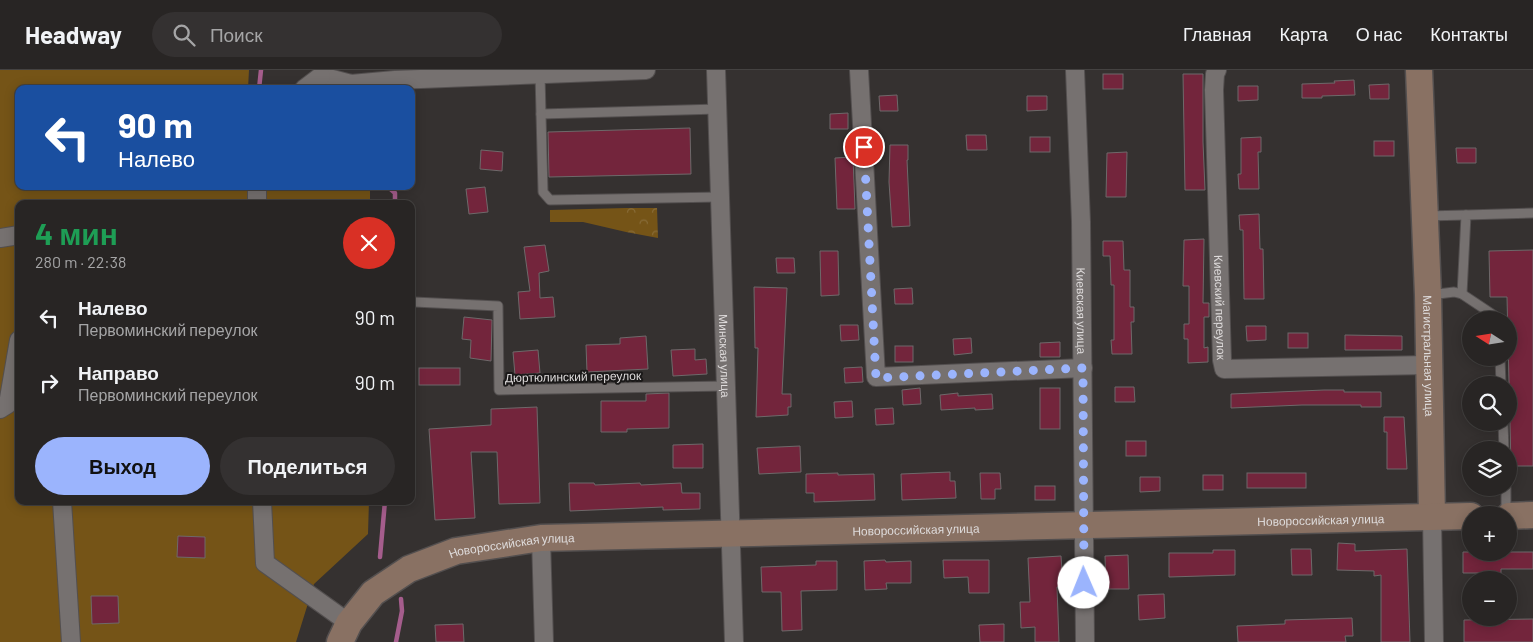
<!DOCTYPE html>
<html lang="ru">
<head>
<meta charset="utf-8">
<style>
	:root { --surface:#282524; --page:#343131; --text:#f1f3f6; --muted:#a5a5a6; --line:#444241; --accent:#9bb4fd }
	body { margin:0; font-family:Barlow,sans-serif; background:var(--page); color:var(--text); height:100vh; display:flex; flex-direction:column; font-size:19px; white-space:nowrap }
	* { box-sizing:border-box; margin:0 }
	p { font-size:16px; color:var(--muted) }
	.icon { flex:none; width:28px; height:28px; fill:none; stroke:currentColor; stroke-width:2; stroke-linecap:round; stroke-linejoin:round }
	.map { position:relative; flex:1; overflow:hidden }
	.panel { position:absolute; left:15px; top:130px; width:400px; height:305px; display:flex; flex-direction:column; background:var(--surface); border-radius:10px; box-shadow:0 2px 12px #0003,0 0 0 1px var(--line) }
	.panel>* { flex:none }
	.guide { position:absolute; left:15px; top:15px; width:400px; height:105px; border-radius:10px; box-shadow:0 2px 12px #0003,0 0 0 1px var(--line); background:#1a4fa0; color:#fff; overflow:hidden }
	.needle { width:32px; rotate:282deg }
	.buttons { position:absolute; left:1462px; top:241px; display:grid; gap:10px }
	.buttons a { display:grid; place-items:center; width:55px; height:55px; border-radius:50%; background:var(--surface); box-shadow:0 2px 12px #0003,0 0 0 1px var(--line); font-size:25px }
	.pin { position:absolute; display:grid; place-items:center; width:42px; height:42px; color:#fff; margin:-21px; border:2px solid #fff; border-radius:50%; box-shadow:0 1px 5px #0007 }
	.me { position:absolute; width:55px; margin:-28px; rotate:359deg; stroke-linejoin:round; filter:drop-shadow(0 0 4px #0008) }
	.turn { display:flex; align-items:center; gap:18px; height:105px; padding:0 20px; font-size:22px }
	.turn .icon { width:65px; height:65px; stroke-width:2.5 }
	.turn b { display:block; font-size:35px; line-height:42px }
	.round { display:grid; place-items:center; flex:none; width:52px; height:52px; border-radius:26px; background:var(--page) }
	.head { display:flex; align-items:center; justify-content:space-between; height:85px; padding:0 20px }
	h1 { font-size:30px; font-weight:700; line-height:38px; color:#1e9e55 }
	.button { display:flex; gap:10px; margin-top:auto; padding:10px 20px }
	.button a { flex:1; height:58px; border-radius:30px; background:var(--accent); color:#111; font-size:20px; font-weight:700; line-height:58px; text-align:center }
	.button a+a { background:var(--page); color:var(--text) }
	ul { padding:0; list-style:none }
	li { display:flex; align-items:center; gap:15px; height:65px; padding:0 20px }
	li div { flex:1 }
	li b { display:block; font-size:19px }
	li em { font-style:normal }
	header { display:flex; align-items:center; gap:30px; box-sizing:border-box; height:70px; padding:0 25px; background:var(--surface); border-bottom:1px solid var(--line) }
	header strong { font-size:24px }
	nav { display:flex; gap:28px; margin-inline-start:auto; font-size:18px }
	.search { width:350px; height:45px; background:var(--page); display:flex; align-items:center; gap:12px; box-sizing:border-box; padding:0 18px; border-radius:28px; color:var(--muted); font-size:19px }
	.map>svg:first-child { display:block }
	.park { fill:url(#park-crowns) }
	.garden { fill:#755417 }
	.lines { fill:none; stroke-linecap:round; stroke-linejoin:round }
	.stream { stroke:#a55d8c; stroke-width:4.5 }
	.building { fill:#73253c; stroke:#6e696a }
	.lane-casing { stroke:#534f4f; stroke-width:11 }
	.street-casing { stroke:#534f4f; stroke-width:20 }
	.secondary-casing { stroke:#534f4f; stroke-width:29 }
	.lane { stroke:#767170; stroke-width:9 }
	.street { stroke:#767170; stroke-width:18 }
	.secondary { stroke:#897163; stroke-width:26 }
	.route { stroke:#9bb4fd; stroke-width:9; stroke-dasharray:0 16.2 }
	.labels { text-anchor:middle; dominant-baseline:central; stroke-width:4; stroke-linejoin:round; paint-order:stroke }
	.street-label { font-size:12px; fill:#dedbdb; stroke:#1b1919 }
</style>
</head>
<body>
<header>
<strong>Headway</strong>
<div class="search"><svg class="icon" aria-label="search" viewBox="0 0 24 24"><circle cx="10" cy="10" r="6"/><path d="M15 15l6 6"/></svg>Поиск</div>
<nav><a>Главная</a><a>Карта</a><a>О нас</a><a>Контакты</a></nav>
</header>
<div class="map">
<svg width="1533" height="572" viewBox="0 0 1533 572">
	<defs>
		<pattern id="park-crowns" width="20" height="18" patternUnits="userSpaceOnUse" patternTransform="scale(1.25)"><rect width="20" height="18" fill="#755417"/><path d="M2 6a3 3 0 1 1 6 0M12 15a3 3 0 1 1 6 0" fill="none" stroke="#886c38"/></pattern>
	</defs>
	<rect width="100%" height="100%" fill="#353130"/>
	<path class="park" d="M626 138H657L658 168 626 162Z"/>
	<g class="garden">
		<path d="M0 0H249L248 19H19V116H370V134H19V431H369L368 464 314 514 296 572H0Z"/>
		<path d="M626 138V162L583 152H550V140Z"/>
	</g>
	<g class="lines">
		<g class="stream">
			<path d="M259 19 261 0"/>
			<path d="M387 116 395 123V134"/>
			<path d="M380 487 385 431"/>
			<path d="M396 572 402 541 401 529"/>
		</g>
	</g>
	<g class="building">
		<rect x="1103" y="4" width="20" height="15"/>
		<path d="M1183 4H1203V72L1205 120H1185Z"/>
		<path d="M1354 10 1355 25 1322 26V28H1302V14L1335 13 1334 11Z"/>
		<path d="M1389 14V29H1370L1369 15Z"/>
		<path d="M1238 16H1258V30L1238 31Z"/>
		<path d="M897 25 898 41H880L879 26Z"/>
		<path d="M1027 26H1047V40L1027 41Z"/>
		<path d="M848 43V59H830V44Z"/>
		<path d="M690 58 691 104 549 107 548 62Z"/>
		<path d="M966 65H986L987 80H967Z"/>
		<rect x="1030" y="67" width="20" height="15"/>
		<path d="M1261 67V82H1258L1259 119H1239L1238 104H1241V68Z"/>
		<rect x="1374" y="71" width="20" height="15"/>
		<path d="M890 75H908V90H907L910 156 892 157 889 112Z"/>
		<path d="M1456 78H1476V93H1457Z"/>
		<path d="M481 80 503 82 502 101 480 99Z"/>
		<path d="M1127 82 1126 127H1106L1107 83Z"/>
		<path d="M853 87 855 139H837L835 88Z"/>
		<path d="M485 117 488 142 469 144 466 119Z"/>
		<path d="M1259 144 1260 179H1263L1264 229H1244L1243 160H1240L1239 145Z"/>
		<path d="M1204 169 1203 233H1209V247H1204V278L1208 277V292L1188 293V269H1184V254H1189V216H1183L1184 170Z"/>
		<path d="M1103 171H1123L1124 200H1130V237H1134V252H1131L1132 284H1112L1111 270H1114V215H1111L1110 186H1103Z"/>
		<path d="M545 175 549 201 539 203 540 228 553 227 555 247 520 249 518 222 530 221 524 177Z"/>
		<path d="M1533 180V396H1511L1507 227H1490L1489 181Z"/>
		<path d="M820 181H838L839 225 821 226Z"/>
		<path d="M776 188H794L795 203H777Z"/>
		<path d="M754 217 787 218 782 324H791V337H788V345L756 347 758 278H755Z"/>
		<path d="M912 218 913 234H895L894 219Z"/>
		<path d="M464 247 492 250 491 291 470 288 471 270 462 269Z"/>
		<path d="M840 255H858L859 270 841 271Z"/>
		<path d="M1246 256H1266V270L1247 271Z"/>
		<rect x="1288" y="263" width="20" height="15"/>
		<path d="M1345 265 1402 266V280H1345Z"/>
		<path d="M646 266 648 299 587 302 586 275 620 274V268Z"/>
		<path d="M971 268 972 283 954 285 953 269Z"/>
		<path d="M1060 272V287H1040V273Z"/>
		<rect x="895" y="276" width="18" height="16"/>
		<path d="M695 279V290L706 289 707 304 673 306 671 280Z"/>
		<path d="M538 280 540 303 515 305 513 282Z"/>
		<path d="M862 297 863 312 845 313 844 298Z"/>
		<rect x="419" y="298" width="41" height="17"/>
		<path d="M1115 317H1134L1135 332H1115Z"/>
		<path d="M920 318 921 334 903 335 902 320Z"/>
		<rect x="1040" y="318" width="20" height="41"/>
		<path d="M1324 320H1344V322H1381V337H1361V335H1302L1231 338V324Z"/>
		<path d="M669 323V358L627 359V362H601V331H646V324Z"/>
		<path d="M958 323V326L992 324 993 339 975 340V338L941 340 940 325Z"/>
		<path d="M852 331 853 347 835 348 834 332Z"/>
		<path d="M537 337 540 433 499 434 497 382H471L475 448 435 450 429 359 491 355V339Z"/>
		<path d="M893 338 894 354 876 355 875 339Z"/>
		<path d="M1384 347H1404L1407 399H1387V362H1384Z"/>
		<rect x="1126" y="371" width="20" height="15"/>
		<path d="M703 374V398H673V375Z"/>
		<path d="M800 376 801 402 759 404 757 378Z"/>
		<path d="M950 402V411H955L956 428 902 430 901 404Z"/>
		<path d="M838 403V405L874 404 875 430 814 432V423H806V404Z"/>
		<path d="M980 403H1000L1001 419H995V429H981Z"/>
		<rect x="1247" y="403" width="59" height="15"/>
		<rect x="1203" y="405" width="20" height="15"/>
		<path d="M1140 407H1160V421L1140 422Z"/>
		<path d="M569 413H594L595 415 640 413 641 415 681 413 682 423H700V439L663 440V437L570 441Z"/>
		<rect x="1035" y="416" width="20" height="14"/>
		<path d="M178 466 205 467V488L177 487Z"/>
		<path d="M1338 473 1355 474V481L1407 479 1410 572H1381V505L1374 506V501L1337 500Z"/>
		<path d="M1291 479H1311L1312 505H1292Z"/>
		<path d="M1213 480H1235V505L1169 507V483H1213Z"/>
		<path d="M1463 482H1533V499H1501V503H1463Z"/>
		<path d="M1128 485 1129 519H1106L1105 486Z"/>
		<path d="M1061 486 1063 516 1057 517 1059 572H1035V557L1021 558 1020 532H1030L1028 488Z"/>
		<path d="M885 490 886 492 911 491V513H886L887 519 865 520 864 491Z"/>
		<path d="M943 490H989V523H969L968 507 944 508Z"/>
		<path d="M816 491H837V520L801 521 802 560 782 561 781 522H762L761 497 816 495Z"/>
		<path d="M1164 524 1165 548 1139 550 1138 525Z"/>
		<path d="M91 526H118L119 553 92 554Z"/>
		<path d="M1352 548 1353 566H1345L1346 572H1238L1237 556 1285 554V550Z"/>
		<path d="M1533 549V572H1464V550Z"/>
		<path d="M463 554 464 572H436L435 555Z"/>
		<path d="M1004 554V572H980L979 555Z"/>
	</g>
	<g class="lines">
		<defs>
			<g id="lane">
				<path d="M540 4 541 44 718 39"/>
				<path d="M541 44 543 122 550 130 720 127"/>
				<path d="M1426 146 1466 145"/>
				<path d="M1462 224 1498 248V250"/>
				<path d="M1430 225 1454 222 1462 224 1466 145 1533 143"/>
				<path d="M414 232 498 236 499 320 726 316"/>
				<path d="M1500 288 1501 315"/>
				<path d="M1503 352 1504 380"/>
				<path d="M1506 418V445"/>
			</g>
			<g id="street">
				<path id="s1" d="M716 0 734 572"/>
				<path d="M859 0 876 307 1083 298"/>
				<path id="s2" d="M1075 0 1081 152 1085 572"/>
				<path id="s3" d="M1217 0 1215 4 1214 20 1222 290 1224 299 1428 295"/>
				<path d="M321 6 351 14 395 10 646 0"/>
				<path d="M304 19 321 6"/>
				<path d="M257 116V134"/>
				<path d="M0 168 19 165"/>
				<path d="M0 339 8 334 19 270"/>
				<path d="M62 431 71 572"/>
				<path d="M262 431 265 493 349 553"/>
				<path d="M1432 447 1434 572"/>
				<path d="M541 468 544 572"/>
			</g>
			<g id="secondary">
				<path id="s4" d="M1419 0 1428 225 1432 447"/>
				<path d="M1509 446 1533 445"/>
				<path id="s5" d="M340 572 349 553 373 523 409 499 456 481 541 468 1471 446"/>
			</g>
		</defs>
		<use href="#lane" class="lane-casing"/>
		<use href="#street" class="street-casing"/>
		<use href="#secondary" class="secondary-casing"/>
		<use href="#lane" class="lane"/>
		<use href="#street" class="street"/>
		<use href="#secondary" class="secondary"/>
	</g>
	<g class="lines">
		<path class="route" d="M864 77 876 308 1083 298 1084 513"/>
	</g>
	<g class="labels">
		<g class="street-label">
			<text stroke="none"><textPath href="#s3" startOffset="238">Киевский переулок</textPath></text>
			<text stroke="none"><textPath href="#s2" startOffset="241">Киевская улица</textPath></text>
			<text stroke="none"><textPath href="#s1" startOffset="286">Минская улица</textPath></text>
			<text stroke="none"><textPath href="#s4" startOffset="286">Магистральная улица</textPath></text>
			<text transform="translate(573 306) rotate(-1)">Дюртюлинский переулок</text>
			<text stroke="none"><textPath href="#s5" startOffset="1019">Новороссийская улица</textPath></text>
			<text stroke="none"><textPath href="#s5" startOffset="614">Новороссийская улица</textPath></text>
			<text stroke="none"><textPath href="#s5" startOffset="209">Новороссийская улица</textPath></text>
		</g>
	</g>
</svg>
<div class="buttons">
<a><svg class="needle" viewBox="-14 -14 28 28"><path d="M0-13l5 13h-10z" fill="#e53935"/><path d="M0 13l5-13h-10z" fill="#a5a5a6"/></svg></a>
<a><svg class="icon" aria-label="search" viewBox="0 0 24 24"><circle cx="10" cy="10" r="6"/><path d="M15 15l6 6"/></svg></a>
<a><svg class="icon" aria-label="layers" viewBox="0 0 24 24"><path d="M12 4l9 5-9 5-9-5zM3 14l9 5 9-5"/></svg></a>
<a>+</a>
<a>−</a>
</div>
<div class="pin" style="left:864px;top:77px;background:#d93025"><svg class="icon" aria-label="arrive" viewBox="0 0 24 24"><path d="M6 21V4h12l-3 4 3 4H6"/></svg></div>
<svg class="me" style="left:1084px;top:513px" viewBox="-20 -20 40 40"><circle r="19" fill="#fff"/><path d="M0-13L10 11 0 6-10 11z" fill="#9bb4fd"/></svg>
<div class="guide">
<div class="turn"><svg class="icon" aria-label="left" viewBox="0 0 24 24"><path d="M17 20v-9H6M10 6l-5 5 5 5"/></svg><div><b>90 m</b>Налево</div></div>
</div>
<section class="panel">
<div class="head"><div><h1>4 мин</h1><p>280 m · 22:38</p></div><a class="round" style="background:#d93025;color:#fff"><svg class="icon" aria-label="close" viewBox="0 0 24 24"><path d="M6 6l12 12M18 6L6 18"/></svg></a></div>
<ul>
<li><svg class="icon" aria-label="left" viewBox="0 0 24 24"><path d="M17 20v-9H6M10 6l-5 5 5 5"/></svg><div><b>Налево</b><p>Первоминский переулок</p></div><em>90 m</em></li>
<li><svg class="icon" aria-label="right" viewBox="0 0 24 24"><path d="M7 20v-9h11M14 6l5 5-5 5"/></svg><div><b>Направо</b><p>Первоминский переулок</p></div><em>90 m</em></li>
</ul>
<div class="button"><a>Выход</a><a>Поделиться</a></div>
</section>
</div>
</body>
</html>
